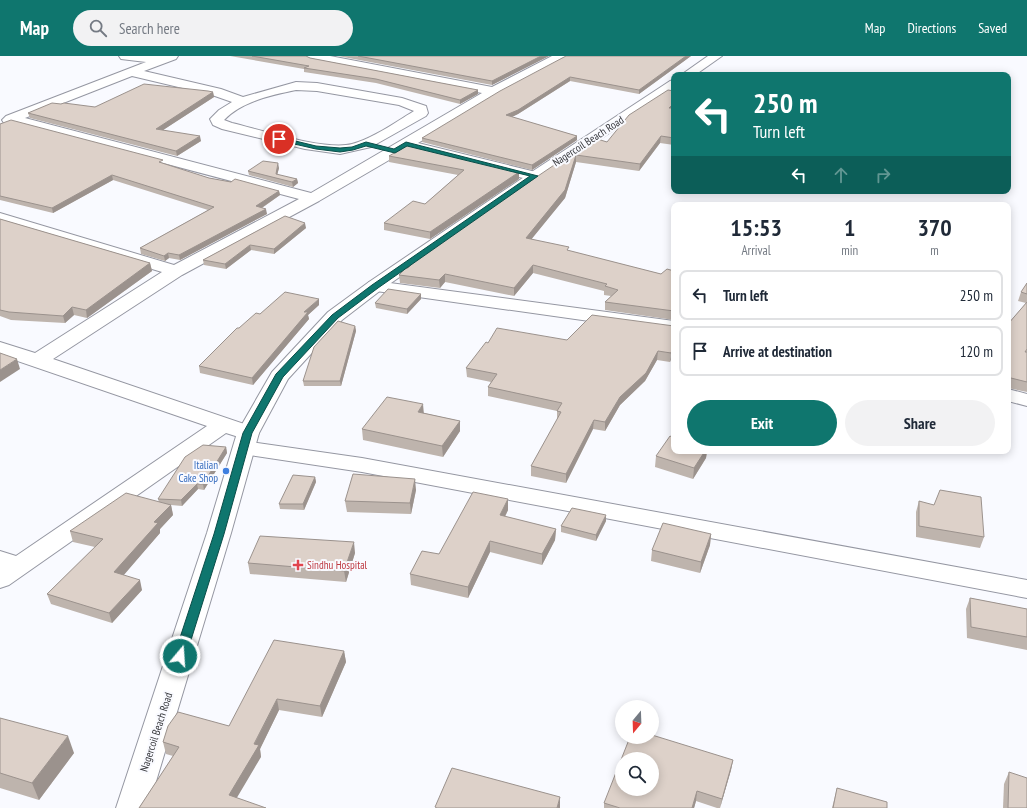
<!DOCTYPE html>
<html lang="en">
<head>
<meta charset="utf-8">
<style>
	:root { --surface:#fff; --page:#f2f2f3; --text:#1f2937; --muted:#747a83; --line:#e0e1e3; --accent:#0f766e }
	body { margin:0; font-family:"PT Sans Narrow",sans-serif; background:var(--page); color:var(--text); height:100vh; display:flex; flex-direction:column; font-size:15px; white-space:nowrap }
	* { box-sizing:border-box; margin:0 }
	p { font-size:13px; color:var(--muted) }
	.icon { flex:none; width:22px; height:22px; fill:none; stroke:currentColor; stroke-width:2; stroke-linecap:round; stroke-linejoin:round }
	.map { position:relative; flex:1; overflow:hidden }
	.details { position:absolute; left:671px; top:146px; width:340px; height:252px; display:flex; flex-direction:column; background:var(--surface); border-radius:8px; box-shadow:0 2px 10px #0003 }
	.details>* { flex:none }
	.guide { position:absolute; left:671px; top:16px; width:340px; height:122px; border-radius:8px; box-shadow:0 2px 10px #0003; background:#0f766e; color:#fff; overflow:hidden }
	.needle { width:26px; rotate:199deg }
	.fabs { position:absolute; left:615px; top:644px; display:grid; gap:8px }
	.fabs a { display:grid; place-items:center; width:44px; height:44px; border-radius:50%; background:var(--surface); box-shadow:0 2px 10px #0003; font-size:20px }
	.pin { position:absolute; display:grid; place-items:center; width:34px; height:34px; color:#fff; margin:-17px; border:2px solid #fff; border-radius:50%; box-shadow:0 1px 4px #0007 }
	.me { position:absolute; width:44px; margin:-22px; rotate:18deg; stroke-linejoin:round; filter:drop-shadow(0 0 3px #0008) }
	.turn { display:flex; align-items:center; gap:14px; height:84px; padding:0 16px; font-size:18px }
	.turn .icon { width:52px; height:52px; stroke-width:2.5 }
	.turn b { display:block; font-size:28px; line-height:34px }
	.lanes { display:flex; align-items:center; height:38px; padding:0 16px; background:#0003; justify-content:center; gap:20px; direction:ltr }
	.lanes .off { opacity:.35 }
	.eta { display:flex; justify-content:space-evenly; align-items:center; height:68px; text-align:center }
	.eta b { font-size:24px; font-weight:800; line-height:28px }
	.cta { display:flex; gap:8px; margin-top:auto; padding:8px 16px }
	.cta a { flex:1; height:46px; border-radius:24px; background:var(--accent); color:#fff; font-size:16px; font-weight:800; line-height:46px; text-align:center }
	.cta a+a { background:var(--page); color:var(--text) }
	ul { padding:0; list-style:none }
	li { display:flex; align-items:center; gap:12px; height:50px; margin:0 8px 6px; padding:0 8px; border:2px solid var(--line); border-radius:8px }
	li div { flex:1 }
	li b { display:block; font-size:15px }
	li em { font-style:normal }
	header { display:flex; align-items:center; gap:24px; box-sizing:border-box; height:56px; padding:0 20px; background:var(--accent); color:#fff }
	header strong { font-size:19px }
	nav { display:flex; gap:22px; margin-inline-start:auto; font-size:14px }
	.search { width:280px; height:36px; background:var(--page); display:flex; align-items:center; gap:10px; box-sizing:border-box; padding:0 14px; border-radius:22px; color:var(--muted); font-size:15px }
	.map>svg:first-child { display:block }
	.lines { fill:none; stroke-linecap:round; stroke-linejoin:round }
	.street-casing { stroke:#9597a2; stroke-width:2 }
	.secondary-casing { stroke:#9597a2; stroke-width:2 }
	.street { fill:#fff; fill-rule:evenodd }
	.secondary { fill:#fff; fill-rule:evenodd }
	.wall { fill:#beb4ad }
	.shaded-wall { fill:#9b928d }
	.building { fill:#ddd1c9; stroke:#9b928d; fill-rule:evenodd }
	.route { fill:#0f766e; stroke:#0a4d48 }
	.shop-dot { fill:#3f7fe0; stroke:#f9faff; stroke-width:1.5 }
	.health-dot { fill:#e0444e; stroke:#f9faff; stroke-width:1.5 }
	.labels { text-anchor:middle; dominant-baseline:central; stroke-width:4; stroke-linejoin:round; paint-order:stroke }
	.street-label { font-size:11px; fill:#36373b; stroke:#f9faff }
	.shop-label { font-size:11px; fill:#366cbe; stroke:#f9faff; text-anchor:end }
	.health-label { font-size:11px; fill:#be3a42; stroke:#f9faff; text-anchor:start }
</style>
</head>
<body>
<header>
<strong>Map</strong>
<div class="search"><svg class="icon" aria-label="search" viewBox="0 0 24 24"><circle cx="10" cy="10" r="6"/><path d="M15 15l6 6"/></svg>Search here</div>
<nav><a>Map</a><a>Directions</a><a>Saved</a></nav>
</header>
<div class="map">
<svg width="1027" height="752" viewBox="0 0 1027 752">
	<rect width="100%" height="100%" fill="#f9faff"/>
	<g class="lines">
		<defs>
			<g id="street">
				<path d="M119 0H178L176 3 144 15 221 33 243 41 296 26 317 27 402 42 426 50 428 57 426 60 371 91 340 98 305 93 222 73 213 69 210 63 219 54 232 46 212 39 132 20 25 62 311 137 482 37 311 4 307 3 305 0H330L492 31 552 0H567L565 3 499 38 418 87 540 117 543 120 540 123 535 125 408 93 319 145 182 219 53 303 256 372 259 377 256 382 248 384 226 377 9 529 0 532V495L16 500 207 370 0 299V286L35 297 162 216 0 167V157L174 209 299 143 12 67H4L2 64 6 60 146 6 121 3ZM296 34 317 35 399 49 414 55C396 66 372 83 352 88 325 95 261 74 232 67L224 64C242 45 272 39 296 34Z"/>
				<path d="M375 225 674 265V277L369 234 366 230 369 226Z"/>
				<path d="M1008 333 1027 338V350L1008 345Z"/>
				<path d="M244 385 362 402 1027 524V542L362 416 236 397 233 392 236 387Z"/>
			</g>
			<g id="secondary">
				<path d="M708 0H722L695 19H681Z"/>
				<path d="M674 24V34L540 123 381 234 342 264 288 323 259 377 231 477 148 752H116L207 477 237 377 272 316 328 256 369 226 530 117 670 25Z"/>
			</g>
		</defs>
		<use href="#street" class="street-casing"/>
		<use href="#secondary" class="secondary-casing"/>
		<use href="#street" class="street"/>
		<use href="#secondary" class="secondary"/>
	</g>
	<g class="wall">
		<path d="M230 0H306L310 2 478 34V38L460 48 376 27 304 16V13Z"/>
		<path d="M338 0H549L492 29Z"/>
		<path d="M566 0H691L639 38 570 25 518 58 511 61 577 80V84L532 114 422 86V82Z"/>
		<path d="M674 35V89L660 87 639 115 576 106 565 142 531 183 569 195 661 218 674 215V264L605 254V246L611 240 604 239V235L533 217 514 240 445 226 440 232 400 227 399 219 408 212 594 82 607 86Z"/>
		<path d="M213 36 214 41 163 74 201 85 177 100 30 62 28 57 95 51Z"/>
		<path d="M0 68 163 108 209 122 279 135 280 139 262 152 267 158 180 204 169 202 165 205 141 198 140 192 208 154 113 124 53 157 0 144Z"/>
		<path d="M389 100 519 116V123L430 183 384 174V167L425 148 458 119 389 106Z"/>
		<path d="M279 112 277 119 297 123 298 127 293 131 249 119 248 115Z"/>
		<path d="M285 160 306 172 274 198 251 194 226 213 204 209 203 204Z"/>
		<path d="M0 163 150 207 152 215 87 262 74 259 65 267 11 264 0 260Z"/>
		<path d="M1027 227V336L1008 332V268L1026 247 1018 245 1021 236Z"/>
		<path d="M421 238V243L407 258 376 252 375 247Z"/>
		<path d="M319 249 308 259 309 263 253 329 200 317 199 310 239 272 260 258Z"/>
		<path d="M355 270 356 275 341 330H304L303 325Z"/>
		<path d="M674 270 670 306 657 304 645 325 620 349 605 375 593 373 566 427 531 420V410L557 364V355L488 340V331L491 326 467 321 466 312 488 287 567 284Z"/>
		<path d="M424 357 460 365V375L443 401 363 384 362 373Z"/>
		<path d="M226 391 227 397 204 434 198 433 182 450 171 449 173 459 160 473V477L123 519 142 534 112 567 51 548 47 538 95 491 73 486 70 475 159 446 158 443Z"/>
		<path d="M674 395H707L706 402 693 423 655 411 656 400Z"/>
		<path d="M315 421 316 426 304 454 280 453 279 448Z"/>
		<path d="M416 434 411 458 347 456 345 445Z"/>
		<path d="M508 443V454L505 461 556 473 555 484 542 509 490 496 468 542 411 529 410 518 439 498Z"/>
		<path d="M919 445 984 481 980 492 916 481V456Z"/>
		<path d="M606 465 596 485 561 476V470Z"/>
		<path d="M711 478 710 489 700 517 651 505 652 494Z"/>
		<path d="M355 497 346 526 250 518 248 507Z"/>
		<path d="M970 542 1027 553V594L967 582 966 553Z"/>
		<path d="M344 595 346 606 322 661 279 654 260 693 261 701 139 752 173 700 166 698 163 686 229 670Z"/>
		<path d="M0 662 74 697 39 744 0 732Z"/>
		<path d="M733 704 731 714 720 752H717L696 745 694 752H604V747Z"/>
		<path d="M1009 716 1027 752H1003L1004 728Z"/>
		<path d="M837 732 887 752H832Z"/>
	</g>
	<g class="shaded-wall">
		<path d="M541 0H549L492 29V25Z"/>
		<path d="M686 0H691L639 38V34Z"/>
		<path d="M570 21V25L518 58 506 64V59Z"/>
		<path d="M478 34V38L460 48V44Z"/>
		<path d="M213 36 214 41 157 78 156 73Z"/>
		<path d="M674 47V53L669 52Z"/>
		<path d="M200 80 201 85 177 100 176 95Z"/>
		<path d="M577 80V84L532 114V109Z"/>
		<path d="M661 80 660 87 639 115 640 108Z"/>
		<path d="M576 99V106L565 142 526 190V182Z"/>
		<path d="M278 107 279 112 276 123V118Z"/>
		<path d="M519 116V123L430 183V176Z"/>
		<path d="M112 119 113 124 53 157 52 152Z"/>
		<path d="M297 123 298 127 293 131 292 126Z"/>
		<path d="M279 135 280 139 257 155 256 150Z"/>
		<path d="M266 153 267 158 180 204 179 199Z"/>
		<path d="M305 167 306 172 274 198V193Z"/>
		<path d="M250 189 251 194 226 213 225 208Z"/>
		<path d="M168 197 169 202 165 205 164 200Z"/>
		<path d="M150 207 152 215 87 262 86 254Z"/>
		<path d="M533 209V217L514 240V232Z"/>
		<path d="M445 218V226L440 232 439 224Z"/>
		<path d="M421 238V243L407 258V253Z"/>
		<path d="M319 243V249L308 259 309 263 253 329 252 322 304 256Z"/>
		<path d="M72 251 74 259 65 267 63 260Z"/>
		<path d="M355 270 356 275 341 330 340 325Z"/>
		<path d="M674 291V298L670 306 671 297Z"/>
		<path d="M658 295 657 304 645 325 620 349 605 375V366L620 341Z"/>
		<path d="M17 303 20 313 0 326V314Z"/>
		<path d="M1011 322 1008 332V329L1009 324Z"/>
		<path d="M423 348 424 359 418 356Z"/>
		<path d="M594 364 593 373 566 427V418Z"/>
		<path d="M460 365V375L443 401 442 390Z"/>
		<path d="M226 391 227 397 204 434 203 428Z"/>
		<path d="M705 395H707L706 402 693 423 694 412Z"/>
		<path d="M315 421 316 426 304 454 303 448Z"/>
		<path d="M415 423 416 434 411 458 410 447Z"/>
		<path d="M197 428 198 433 182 450 181 444Z"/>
		<path d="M508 443V454L500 470V459Z"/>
		<path d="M171 449 173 459 160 473V477L117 527 114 516 154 466Z"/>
		<path d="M606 459V465L596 485V479Z"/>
		<path d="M556 473 555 484 542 509V498Z"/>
		<path d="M711 478 710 489 700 517 701 506Z"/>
		<path d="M490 485V496L468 542V531Z"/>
		<path d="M354 486 355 497 346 526 344 515Z"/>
		<path d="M140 524 142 534 112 567 109 557Z"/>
		<path d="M344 595 346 606 322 661 320 650Z"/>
		<path d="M277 643 279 654 260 693 261 701 232 750 229 739Z"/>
		<path d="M68 680 74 697 39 744 32 727Z"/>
		<path d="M733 704 731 714 720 752 722 743Z"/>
		<path d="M697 735 696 745 694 752H692Z"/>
		<path d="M560 741V752H557Z"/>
	</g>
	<g class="building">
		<path d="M252 0H306L310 2 478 34 460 44 376 23 304 12 309 10Z"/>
		<path d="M358 0H541L492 25Z"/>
		<path d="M566 0H686L639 34 570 21 518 54 506 59 577 80 532 109 422 82 500 35Z"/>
		<path d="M144 28 208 35 213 36 156 73 200 80 176 95 28 57 52 47 61 48 64 47 95 51Z"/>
		<path d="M668 34 674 35V47L669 52H674V82L661 80 640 108 576 99 565 134 526 182 569 191 567 194 661 218 667 213 674 215V255L605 246 618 234 605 230 607 228 533 209 514 232 445 218 439 224 399 219 406 212H408L420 200 594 82 607 86 629 59Z"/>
		<path d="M11 64 163 104 159 106 209 122 231 126 235 123 279 135 256 150 266 153 179 199 168 197 164 200 140 192 214 151 112 119 52 152 0 140V68Z"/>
		<path d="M408 89 519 116 430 176 384 167 413 145 425 148 464 114 389 100Z"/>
		<path d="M263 105 278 107 276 118 297 123 292 126 248 115Z"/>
		<path d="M285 160 305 167 274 193 250 189 225 208 203 204Z"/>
		<path d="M0 163 150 207 86 254 72 251 63 260 9 256 0 254Z"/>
		<path d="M1027 227V238L1021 236Z"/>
		<path d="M388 233 421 238 407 253 375 247Z"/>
		<path d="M285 236 319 243 304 256H308L252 322 199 310 237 272H239L256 257 260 258Z"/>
		<path d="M1027 246V293L1025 296H1027V326L1011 322 1009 324H1008V268Z"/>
		<path d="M592 259 674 270V291L671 297 658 295 646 317 620 341 605 366 594 364 566 418 531 410 561 356 557 355 562 347 488 331 497 318 466 312 486 286 488 287 497 272 567 284Z"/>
		<path d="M338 265 355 270 340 325H303L314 291Z"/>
		<path d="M0 297 17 303 0 314Z"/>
		<path d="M387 341 423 348 418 356 460 365 442 390 362 373Z"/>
		<path d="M670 380 674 382V395H705L694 412 656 400Z"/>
		<path d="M203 389 226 391 203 428H197L181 444 158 443 185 401Z"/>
		<path d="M353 418 415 423 410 447 345 445Z"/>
		<path d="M293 419 315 421 303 448H279Z"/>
		<path d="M940 434 981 441 984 481 919 470V445L934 449Z"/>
		<path d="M473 436 508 443 500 459 556 473 542 498 490 485 468 531 410 518 422 495 439 498Z"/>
		<path d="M126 437 171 449 154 466 158 467 114 516 140 524 109 557 47 538 103 483 70 475Z"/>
		<path d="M572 452 606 459 596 479 561 470Z"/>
		<path d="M663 467 711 478 701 506 652 494Z"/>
		<path d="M260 480 354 486 344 515 248 507Z"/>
		<path d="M970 542 1027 553V581L971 571Z"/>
		<path d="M274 584 344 595 320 650 277 643 254 688 259 689 229 739 266 752H139L179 691 163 686 168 670 178 656 229 670Z"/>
		<path d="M0 662 68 680 32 727 0 717Z"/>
		<path d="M652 679 733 704 722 743 697 735 692 752H620L604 747 630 681H652ZM622 703H652V733H622Z"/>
		<path d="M452 712 560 741 557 752H437L435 751Z"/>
		<path d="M1009 716 1027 722V752H1008Z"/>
		<path d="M837 732 887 746V752H833Z"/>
	</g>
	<path class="route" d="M279 81 316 90 340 92 352 91 366 86 394 93 406 86 538 120 378 232 338 262 283 321 252 377 224 478 186 600 184 603 180 604 176 603 174 600 214 478 243 377 276 318 332 259 372 229 530 120 407 90 395 97 366 90 353 94 340 96 316 93 277 84V82Z"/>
	<circle class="shop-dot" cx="226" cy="415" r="4"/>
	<path class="health-dot" d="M296 503h4v4h4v4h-4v4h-4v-4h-4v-4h4z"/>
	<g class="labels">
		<g class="street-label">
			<text transform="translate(588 85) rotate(-33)">Nagercoil Beach Road</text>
			<text transform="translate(156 676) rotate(-72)">Nagercoil Beach Road</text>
		</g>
		<g class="shop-label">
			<text x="218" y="409">Italian<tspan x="218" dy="13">Cake Shop</tspan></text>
		</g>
		<g class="health-label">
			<text x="307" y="509">Sindhu Hospital</text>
		</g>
	</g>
</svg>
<div class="fabs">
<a><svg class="needle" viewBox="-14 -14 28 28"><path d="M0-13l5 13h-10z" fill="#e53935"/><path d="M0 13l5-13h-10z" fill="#747a83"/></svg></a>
<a><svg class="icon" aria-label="search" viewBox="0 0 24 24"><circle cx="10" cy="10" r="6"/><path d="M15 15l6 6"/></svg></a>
</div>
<div class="pin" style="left:279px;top:83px;background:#d93025"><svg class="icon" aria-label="arrive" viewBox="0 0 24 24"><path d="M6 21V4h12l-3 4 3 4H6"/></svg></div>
<svg class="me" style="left:180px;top:600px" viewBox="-20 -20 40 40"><circle r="17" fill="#0f766e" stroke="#fff" stroke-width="3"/><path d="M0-11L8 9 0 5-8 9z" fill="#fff"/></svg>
<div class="guide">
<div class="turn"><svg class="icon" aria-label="left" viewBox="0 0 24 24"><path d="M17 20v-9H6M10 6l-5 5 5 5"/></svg><div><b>250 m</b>Turn left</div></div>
<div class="lanes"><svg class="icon" aria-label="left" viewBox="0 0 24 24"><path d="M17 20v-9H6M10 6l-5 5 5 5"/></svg><svg class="icon off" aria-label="ahead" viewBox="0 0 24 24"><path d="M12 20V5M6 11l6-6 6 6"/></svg><svg class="icon off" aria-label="right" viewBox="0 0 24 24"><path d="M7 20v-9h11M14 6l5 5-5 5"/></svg></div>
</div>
<section class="details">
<div class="eta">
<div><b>15:53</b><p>Arrival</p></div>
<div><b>1</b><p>min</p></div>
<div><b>370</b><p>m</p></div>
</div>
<ul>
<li><svg class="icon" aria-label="left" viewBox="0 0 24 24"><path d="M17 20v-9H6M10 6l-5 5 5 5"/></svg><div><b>Turn left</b></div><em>250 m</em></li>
<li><svg class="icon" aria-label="arrive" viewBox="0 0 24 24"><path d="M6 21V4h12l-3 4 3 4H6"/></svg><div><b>Arrive at destination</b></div><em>120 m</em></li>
</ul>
<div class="cta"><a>Exit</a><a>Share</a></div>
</section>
</div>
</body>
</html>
